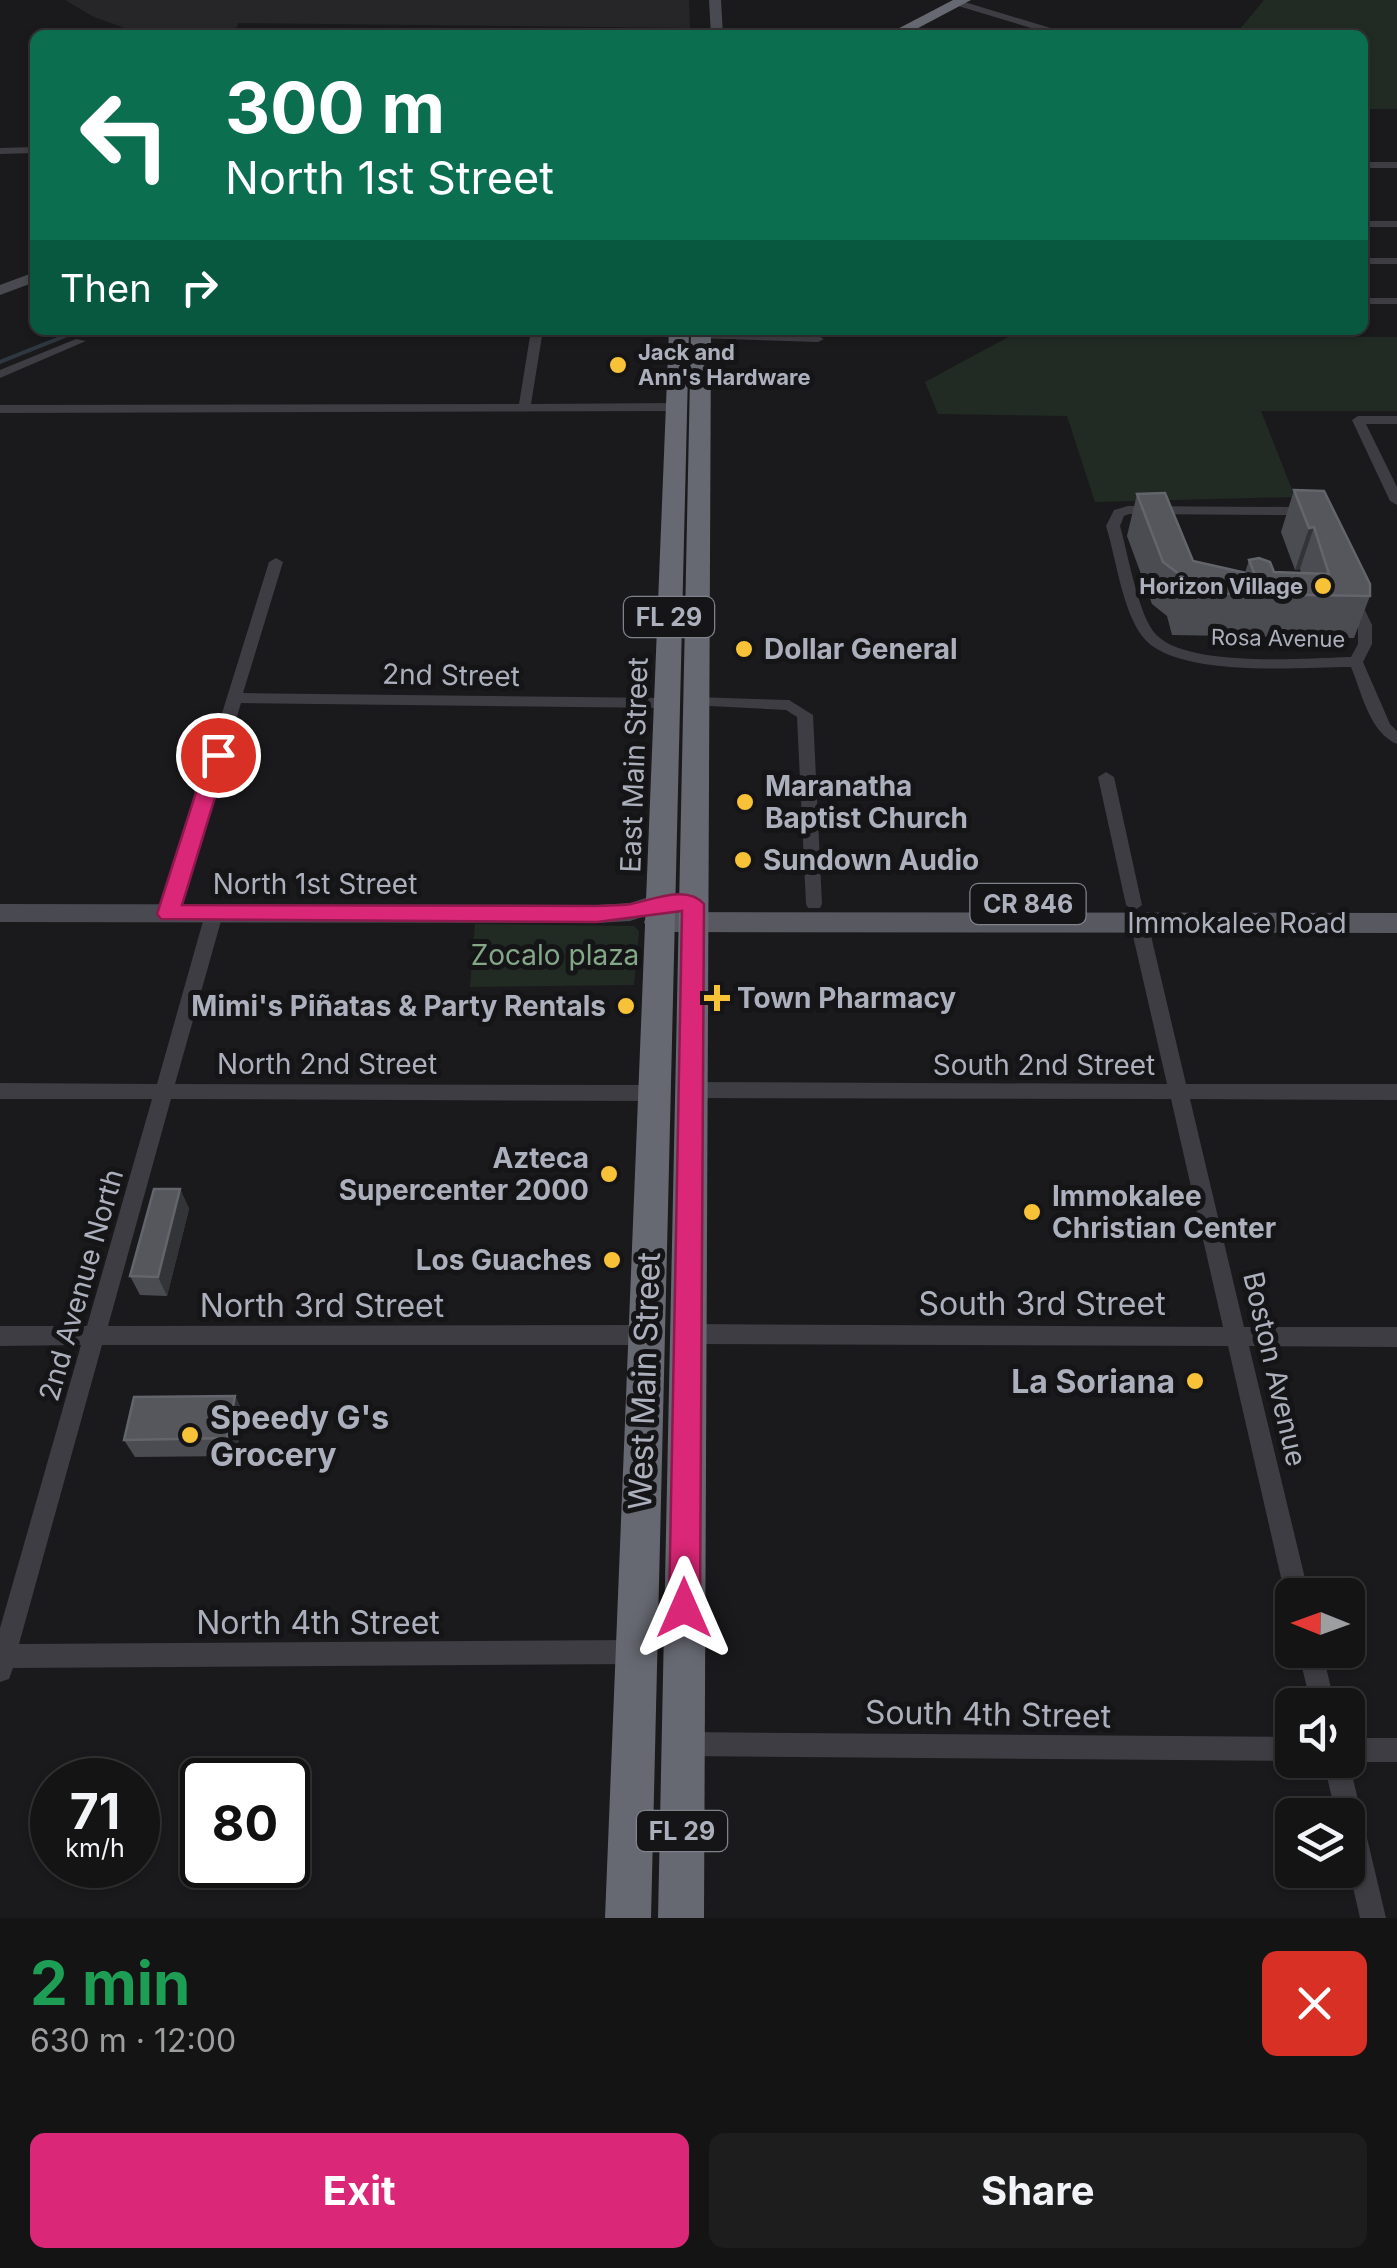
<!DOCTYPE html>
<html lang="en">
<head>
<meta charset="utf-8">
<style>
	:root { --surface:#141415; --page:#1d1d1e; --text:#f1f3f6; --muted:#9d9ea0; --line:#333334; --accent:#db2777 }
	body { margin:0; font-family:Inter,sans-serif; background:var(--page); color:var(--text); height:100vh; display:flex; flex-direction:column; font-size:38px; white-space:nowrap }
	* { box-sizing:border-box; margin:0 }
	p { font-size:32px; color:var(--muted) }
	.icon { flex:none; width:55px; height:55px; fill:none; stroke:currentColor; stroke-width:2; stroke-linecap:round; stroke-linejoin:round }
	.map { position:relative; height:1918px; overflow:hidden }
	.details { display:flex; flex-direction:column; background:var(--surface); flex:1 }
	.details>* { flex:none }
	.guide { position:absolute; left:30px; top:30px; width:1338px; height:305px; border-radius:15px; box-shadow:0 2px 8px #0004,0 0 0 2px var(--line); background:#0b6e4f; color:#fff; overflow:hidden }
	.needle { width:65px; rotate:271deg }
	.controls { position:absolute; left:1275px; top:1578px; display:grid; gap:20px }
	.controls a { display:grid; place-items:center; width:90px; height:90px; border-radius:15px; background:var(--surface); box-shadow:0 2px 8px #0004,0 0 0 2px var(--line); font-size:50px }
	.speed { position:absolute; left:30px; top:1758px; display:flex; gap:20px; font-size:50px; font-weight:700; text-align:center }
	.speed>* { display:grid; place-content:center; width:130px; height:130px; border-radius:50%; background:var(--surface); box-shadow:0 2px 8px #0004,0 0 0 2px var(--line); line-height:1 }
	.speed small { font-size:25px; font-weight:400 }
	.speed .limit { border:5px solid #111; border-radius:15px; background:#fff; color:#111 }
	.pin { position:absolute; display:grid; place-items:center; width:85px; height:85px; color:#fff; margin:-42px; border:5px solid #fff; border-radius:50%; box-shadow:0 2px 10px #0007 }
	.me { position:absolute; width:110px; margin:-55px; rotate:0deg; stroke-linejoin:round; filter:drop-shadow(0 0 8px #0008) }
	.turn { display:flex; align-items:center; gap:35px; height:210px; padding:0 30px; font-size:45px }
	.turn .icon { width:130px; height:130px; stroke-width:2.5 }
	.turn b { display:block; font-size:70px; line-height:85px }
	.then { display:flex; align-items:center; height:95px; padding:0 30px; background:#0003; gap:20px; font-size:38px }
	.round { display:grid; place-items:center; flex:none; width:105px; height:105px; border-radius:15px; background:var(--page) }
	.summary { display:flex; align-items:center; justify-content:space-between; height:170px; padding:0 30px }
	h1 { font-size:60px; font-weight:700; line-height:75px; color:#1e9e55 }
	.primary-button { display:flex; gap:20px; margin-top:auto; padding:20px 30px }
	.primary-button a { flex:1; height:115px; border-radius:15px; background:var(--accent); color:#fff; font-size:40px; font-weight:700; line-height:115px; text-align:center }
	.primary-button a+a { background:var(--page); color:var(--text) }
	.map>svg:first-child { display:block }
	.built { fill:#262629 }
	.green { fill:#212b23 }
	.lines { fill:none; stroke-linecap:round; stroke-linejoin:round }
	.stream { stroke:#2f3841; stroke-width:4 }
	.street { fill:#3d3d43; fill-rule:evenodd }
	.secondary { fill:#494a51; fill-rule:evenodd }
	.primary { fill:#575860; fill-rule:evenodd }
	.highway { fill:#676972; fill-rule:evenodd }
	.wall { fill:#4b4c51 }
	.shaded-wall { fill:#333437 }
	.building { fill:#56575d; stroke:#63656c; stroke-width:2.5 }
	.route { fill:#db2777; stroke:#8e194d; stroke-width:2.5 }
	.poi-dot { fill:#f7c237; stroke:#151517; stroke-width:4 }
	.labels { text-anchor:middle; dominant-baseline:central; stroke-width:10; stroke-linejoin:round; paint-order:stroke }
	.far-poi-label { font-size:22px; font-weight:bold; fill:#acb0bc; stroke:#151517; text-anchor:start }
	.far-street-label { font-size:22px; fill:#acb0bc; stroke:#151517 }
	.shield { fill:#151517; stroke:#7f828a; stroke-width:2.5 }
	.shield-label { font-size:25px; font-weight:bold; fill:#acb0bc }
	.poi-label { font-size:28px; font-weight:bold; fill:#acb0bc; stroke:#151517; text-anchor:start }
	.street-label { font-size:28px; fill:#acb0bc; stroke:#151517 }
	.park-label { font-size:28px; fill:#83a787; stroke:#151517 }
	.near-street-label { font-size:32px; fill:#acb0bc; stroke:#151517 }
	.near-poi-label { font-size:32px; font-weight:bold; fill:#acb0bc; stroke:#151517; text-anchor:end }
</style>
</head>
<body>
<div class="map">
<svg width="1397" height="1918" viewBox="0 0 1397 1918">
	<rect width="100%" height="100%" fill="#1a1a1c"/>
	<path class="built" d="M65 0H689L690 28 239 23 232 35H143L92 16Z"/>
	<g class="green">
		<path d="M1264 0H1397V109H1363L1362 35H1235Z"/>
		<path d="M1021 330H1309L1313 337H1397V411H1261L1295 497 1095 502 1067 416 938 414 925 382Z"/>
		<path d="M475 924 634 926 639 931 634 985 470 987Z"/>
	</g>
	<g class="lines">
		<path class="stream" d="M0 362 80 330"/>
		<g class="street">
			<path d="M958 0 1057 30 1058 32 1051 34 955 5Z"/>
			<path d="M35 147V153L0 154V148Z"/>
			<rect x="1362" y="162" width="35" height="6"/>
			<rect x="1362" y="221" width="35" height="6"/>
			<rect x="1362" y="258" width="35" height="6"/>
			<rect x="1362" y="298" width="35" height="6"/>
			<path d="M531 330H543L531 404 676 403 682 407 676 411 0 413V405L519 404Z"/>
			<path d="M701 333 818 336 824 339 818 342 697 338V334Z"/>
			<path d="M76 339 86 341 0 378V370Z"/>
			<path d="M1358 416H1397V424H1366L1397 487V505L1390 501 1352 420Z"/>
			<path d="M1128 506 1291 507 1313 513 1325 526 1372 625V644L1363 662 1390 724 1397 731V744C1369 732 1362 693 1351 667 1301 667 1174 679 1142 636 1122 609 1116 558 1106 526L1114 510ZM1129 514 1290 515 1303 519 1312 528 1358 625V644L1351 657C1307 658 1180 669 1153 631 1137 608 1128 554 1120 526L1124 516Z"/>
			<path d="M276 558 283 562 243 693 666 698 674 703 666 708 241 703 178 913 175 917H163L160 913 269 562Z"/>
			<path d="M694 697 789 700 813 715 822 904 820 908H808L806 904 797 717 786 710 689 705 686 702 689 699Z"/>
			<path d="M1106 772 1114 777 1142 905 1134 911 1126 905 1098 777Z"/>
			<path d="M214 908 223 914 175 1084 653 1085 660 1088 662 1093 660 1098 653 1101 171 1099 108 1326 645 1325 652 1328 656 1335 652 1342 645 1345H102L19 1644 636 1640 645 1643 648 1652 645 1661 636 1664 13 1668 9 1679 0 1682V1628L81 1345 0 1346V1326H87L152 1099H0V1083L157 1084 205 914Z"/>
			<path d="M1139 917 1148 923 1186 1084H1397V1100L1190 1099 1244 1327H1397V1347L1249 1346 1309 1595H1292V1605L1285 1595 1228 1346 687 1344 680 1341 676 1334 680 1327 687 1324 1223 1327 1171 1099 690 1098 683 1095 681 1090 683 1085 690 1082 1167 1084 1130 923Z"/>
			<path d="M1298 1650H1322L1335 1705H1311Z"/>
			<path d="M683 1732 1292 1737V1760H1296L1292 1761 683 1756 674 1753 671 1744 674 1735Z"/>
			<path d="M1348 1738H1397V1762H1349L1386 1918H1360L1348 1865V1815H1336L1323 1760H1348Z"/>
		</g>
		<g class="secondary">
			<path d="M709 0H721L723 35H711Z"/>
			<path d="M35 272V282L0 295V285Z"/>
			<path d="M658 894 667 897 670 903 667 909 630 921 597 923 0 922V904L597 905 630 903Z"/>
		</g>
		<path class="primary" d="M657 912 1397 913V933L657 932 647 929 644 922 647 915Z"/>
		<g class="highway">
			<path d="M953 0H971L905 35H886Z"/>
			<path d="M669 330H689L651 1918H605Z"/>
			<path d="M691 330H711L704 1918H658Z"/>
		</g>
	</g>
	<g class="wall">
		<path d="M1294 490 1370 596 1354 638 1172 635 1167 616 1152 604 1127 536 1137 494 1193 561 1245 573 1249 560 1274 572 1301 573 1300 569 1295 570 1281 532Z"/>
		<path d="M180 1189 189 1209 167 1296 140 1295 130 1276Z"/>
		<path d="M235 1396 243 1413 236 1456 135 1457 124 1440Z"/>
	</g>
	<g class="shaded-wall">
		<path d="M1314 527 1300 569 1295 570 1309 528Z"/>
		<path d="M180 1189 189 1209 167 1296 158 1277Z"/>
		<path d="M235 1396 243 1413 236 1456 227 1438Z"/>
	</g>
	<g class="building">
		<path d="M1294 490 1324 491 1370 584V596L1184 593 1179 574 1163 562 1137 494 1165 493 1193 561 1255 575 1249 560 1259 558 1270 562 1274 572 1329 574 1314 527 1309 528Z"/>
		<path d="M154 1189H180L158 1277 130 1276Z"/>
		<path d="M235 1396 227 1438 124 1440 134 1397Z"/>
	</g>
	<path class="route" d="M218 748 228 755 182 905 597 906C608 905 620 906 631 904 652 900 687 884 704 904L700 1608 695 1619 684 1623 673 1619 669 1608 682 911 597 922 161 919 157 914 208 755Z"/>
	<g class="poi-dot">
		<circle cx="618" cy="365" r="10"/>
		<circle cx="1323" cy="586" r="10"/>
		<circle cx="744" cy="649" r="10"/>
		<circle cx="745" cy="802" r="10"/>
		<circle cx="743" cy="860" r="10"/>
		<path d="M712 983h10v10h10v10h-10v10h-10v-10h-10v-10h10z"/>
		<circle cx="626" cy="1006" r="10"/>
		<circle cx="609" cy="1174" r="10"/>
		<circle cx="1032" cy="1212" r="10"/>
		<circle cx="612" cy="1260" r="10"/>
		<circle cx="1195" cy="1381" r="10"/>
		<circle cx="190" cy="1435" r="10"/>
	</g>
	<g class="labels">
		<g class="far-poi-label">
			<text x="638" y="352">Jack and<tspan x="638" dy="25">Ann's Hardware</tspan></text>
			<text x="1303" y="586" text-anchor="end">Horizon Village</text>
		</g>
		<g class="far-street-label">
			<text transform="translate(1278 638) rotate(1)">Rosa Avenue</text>
		</g>
		<g class="shield">
			<rect x="624" y="597" width="90" height="40" rx="8"/>
			<rect x="970.5" y="884" width="115" height="40" rx="8"/>
			<rect x="637" y="1811" width="90" height="40" rx="8"/>
		</g>
		<g class="shield-label">
			<text x="669" y="617">FL 29</text>
			<text x="1028" y="904">CR 846</text>
			<text x="682" y="1831">FL 29</text>
		</g>
		<g class="poi-label">
			<text x="764" y="649">Dollar General</text>
			<text x="765" y="786">Maranatha<tspan x="765" dy="32">Baptist Church</tspan></text>
			<text x="763" y="860">Sundown Audio</text>
			<text x="737" y="998">Town Pharmacy</text>
			<text x="606" y="1006" text-anchor="end">Mimi's Piñatas &amp; Party Rentals</text>
			<text x="589" y="1158" text-anchor="end">Azteca<tspan x="589" dy="32">Supercenter 2000</tspan></text>
			<text x="1052" y="1196">Immokalee<tspan x="1052" dy="32">Christian Center</tspan></text>
			<text x="592" y="1260" text-anchor="end">Los Guaches</text>
		</g>
		<g class="street-label">
			<text transform="translate(451 675) rotate(1)">2nd Street</text>
			<text transform="translate(634 765) rotate(-88)">East Main Street</text>
			<text x="315" y="884">North 1st Street</text>
			<text x="1237" y="923">Immokalee Road</text>
			<text x="327" y="1064">North 2nd Street</text>
			<text x="1044" y="1065">South 2nd Street</text>
			<text transform="translate(81 1285) rotate(-74)">2nd Avenue North</text>
			<text transform="translate(1275 1369) rotate(77)">Boston Avenue</text>
		</g>
		<g class="park-label">
			<text x="555" y="955">Zocalo plaza</text>
		</g>
		<g class="near-street-label">
			<text x="1042" y="1303">South 3rd Street</text>
			<text x="322" y="1305">North 3rd Street</text>
			<text transform="translate(644 1381) rotate(-88)">West Main Street</text>
			<text x="318" y="1622">North 4th Street</text>
			<text transform="translate(988 1714) rotate(1)">South 4th Street</text>
		</g>
		<g class="near-poi-label">
			<text x="1175" y="1381">La Soriana</text>
			<text x="210" y="1417" text-anchor="start">Speedy G's<tspan x="210" dy="37">Grocery</tspan></text>
		</g>
	</g>
</svg>
<div class="controls">
<a><svg class="needle" viewBox="-14 -14 28 28"><path d="M0-13l5 13h-10z" fill="#e53935"/><path d="M0 13l5-13h-10z" fill="#9d9ea0"/></svg></a>
<a><svg class="icon" aria-label="sound" viewBox="0 0 24 24"><path d="M4 9h4l5-4v14l-5-4H4zM17 9q2 3 0 6"/></svg></a>
<a><svg class="icon" aria-label="layers" viewBox="0 0 24 24"><path d="M12 4l9 5-9 5-9-5zM3 14l9 5 9-5"/></svg></a>
</div>
<div class="speed"><div>71<small>km/h</small></div><div class="limit">80</div></div>
<div class="pin" style="left:218px;top:755px;background:#d93025"><svg class="icon" aria-label="arrive" viewBox="0 0 24 24"><path d="M6 21V4h12l-3 4 3 4H6"/></svg></div>
<svg class="me" style="left:684px;top:1608px" viewBox="-20 -20 40 40"><path d="M0-17L14 15 0 8-14 15z" fill="#db2777" stroke="#fff" stroke-width="4"/></svg>
<div class="guide">
<div class="turn"><svg class="icon" aria-label="left" viewBox="0 0 24 24"><path d="M17 20v-9H6M10 6l-5 5 5 5"/></svg><div><b>300 m</b>North 1st Street</div></div>
<div class="then">Then<svg class="icon" aria-label="right" viewBox="0 0 24 24"><path d="M7 20v-9h11M14 6l5 5-5 5"/></svg></div>
</div>
</div>
<section class="details">
<div class="summary"><div><h1>2 min</h1><p>630 m · 12:00</p></div><a class="round" style="background:#d93025;color:#fff"><svg class="icon" aria-label="close" viewBox="0 0 24 24"><path d="M6 6l12 12M18 6L6 18"/></svg></a></div>
<div class="primary-button"><a>Exit</a><a>Share</a></div>
</section>
</body>
</html>
